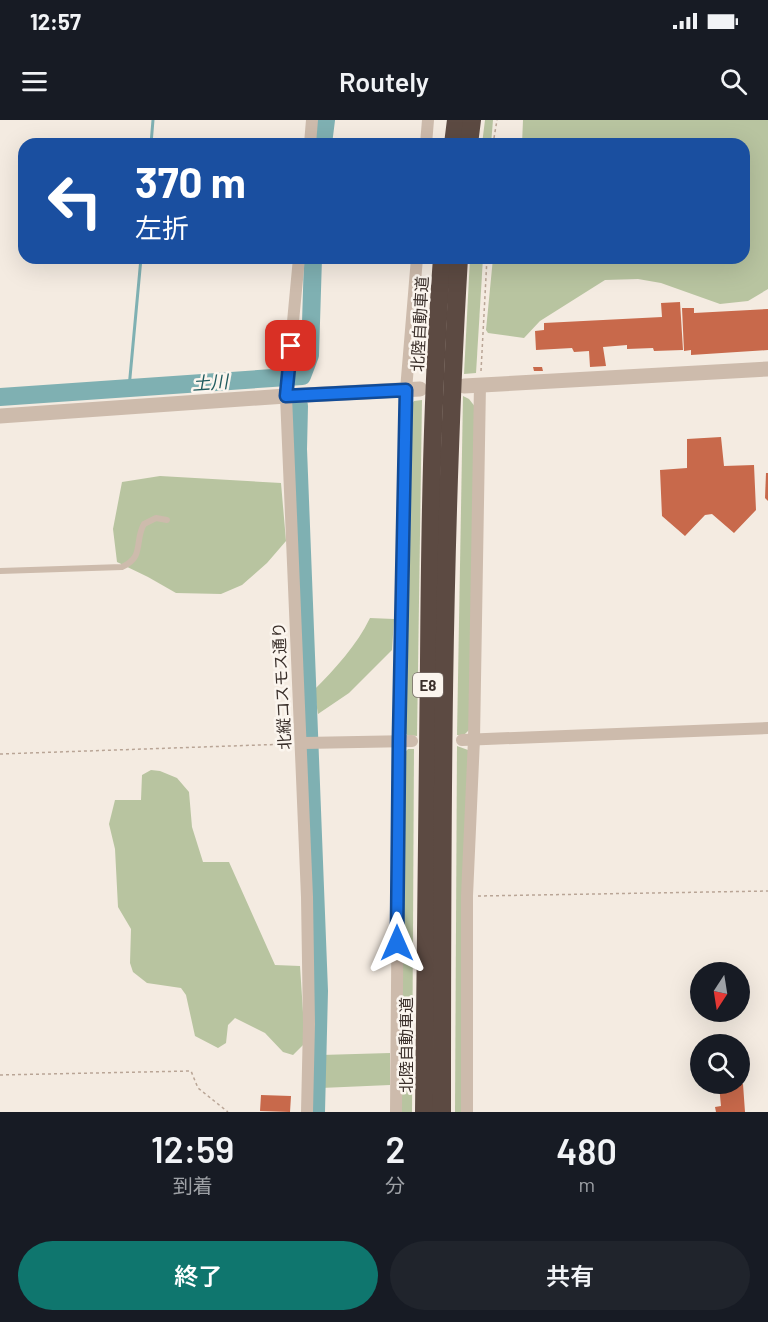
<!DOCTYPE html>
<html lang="ja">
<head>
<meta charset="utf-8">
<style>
	:root { --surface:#171b24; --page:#20242c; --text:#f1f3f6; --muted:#9ea1a6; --accent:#0f766e }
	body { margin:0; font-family:Barlow,"Noto Sans JP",sans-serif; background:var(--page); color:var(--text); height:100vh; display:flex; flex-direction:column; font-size:22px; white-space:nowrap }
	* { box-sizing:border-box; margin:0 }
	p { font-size:20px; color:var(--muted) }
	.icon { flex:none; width:33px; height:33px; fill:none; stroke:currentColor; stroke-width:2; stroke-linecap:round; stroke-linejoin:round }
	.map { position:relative; height:992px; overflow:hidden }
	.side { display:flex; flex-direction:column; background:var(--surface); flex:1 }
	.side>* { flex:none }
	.banner { position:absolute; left:18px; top:18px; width:732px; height:126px; border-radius:18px; box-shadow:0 6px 24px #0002; background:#1a4fa0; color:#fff; overflow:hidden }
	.needle { width:39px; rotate:192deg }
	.tools { position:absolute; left:690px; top:842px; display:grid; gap:12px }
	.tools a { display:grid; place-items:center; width:60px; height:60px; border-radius:50%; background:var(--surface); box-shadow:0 6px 24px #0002; font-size:30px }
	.pin { position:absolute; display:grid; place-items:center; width:51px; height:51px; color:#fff; margin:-26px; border-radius:12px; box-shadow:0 3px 9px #0006 }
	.me { position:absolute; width:66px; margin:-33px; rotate:0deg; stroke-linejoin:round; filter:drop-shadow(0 0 4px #0008) }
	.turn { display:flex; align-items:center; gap:21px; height:126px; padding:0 18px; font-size:27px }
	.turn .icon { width:78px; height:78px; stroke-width:2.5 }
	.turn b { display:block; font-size:42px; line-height:51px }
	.eta { display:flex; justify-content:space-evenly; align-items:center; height:102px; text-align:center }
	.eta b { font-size:36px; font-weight:600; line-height:42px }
	.button { display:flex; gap:12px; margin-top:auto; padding:12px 18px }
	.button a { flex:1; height:69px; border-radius:36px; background:var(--accent); color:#fff; font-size:24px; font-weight:600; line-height:69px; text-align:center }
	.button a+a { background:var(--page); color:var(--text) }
	.status { display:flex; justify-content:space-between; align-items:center; height:42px; padding:0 30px; background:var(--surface); direction:ltr }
	.status svg { height:16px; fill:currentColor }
	header { display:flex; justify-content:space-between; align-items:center; height:78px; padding:0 18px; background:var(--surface); font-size:27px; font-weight:600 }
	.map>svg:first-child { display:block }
	.green { fill:#b8c4a0 }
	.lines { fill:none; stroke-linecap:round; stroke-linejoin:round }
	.stream { stroke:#7fb0b2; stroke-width:3 }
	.river { stroke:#7fb0b2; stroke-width:18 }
	.building { fill:#c8694b }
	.path { stroke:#b9a596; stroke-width:1.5; stroke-dasharray:3 3; stroke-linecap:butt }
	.service { stroke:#cdbbac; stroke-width:6 }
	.minor { stroke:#cdbbac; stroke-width:12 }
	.tertiary { stroke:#cdbbac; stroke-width:15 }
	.motorway { stroke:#5c4a42; stroke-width:18 }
	.route-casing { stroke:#114b97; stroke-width:15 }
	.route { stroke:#1a73e8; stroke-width:10 }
	.labels { text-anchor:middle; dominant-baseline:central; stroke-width:5; stroke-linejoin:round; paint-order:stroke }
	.shield { fill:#fbf5ee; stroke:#756b66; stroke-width:1.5 }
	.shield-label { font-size:15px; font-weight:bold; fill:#3b302b }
	.street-label { font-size:16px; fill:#3b302b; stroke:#fbf5ee }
	.water-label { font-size:18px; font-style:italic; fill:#1f5a5e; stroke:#fbf5ee }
</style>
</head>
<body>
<div class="status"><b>12:57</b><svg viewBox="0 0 49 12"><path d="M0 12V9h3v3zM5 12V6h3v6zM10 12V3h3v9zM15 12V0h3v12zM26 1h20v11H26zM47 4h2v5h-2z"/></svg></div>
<header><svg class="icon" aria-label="menu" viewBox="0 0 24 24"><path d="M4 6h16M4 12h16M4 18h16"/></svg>Routely<svg class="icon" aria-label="search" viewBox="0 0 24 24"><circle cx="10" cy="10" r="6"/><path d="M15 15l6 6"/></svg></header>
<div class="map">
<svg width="768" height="992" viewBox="0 0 768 992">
	<rect width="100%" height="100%" fill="#f4ebe1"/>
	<g class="green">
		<path d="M485 0H493L491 24H482Z"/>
		<path d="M523 0H768V169L748 181 720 184 661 163 638 159 605 160 540 201 524 218 488 213 486 210 493 138H744V24H522Z"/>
		<path d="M470 138H483L476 253 464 254Z"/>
		<path d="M463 276 469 279 476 288 470 609 464 615H457Z"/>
		<path d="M422 280 417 616 407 615 402 608 408 291 414 281Z"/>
		<path d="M160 356 281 363 286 421 267 443 242 465 221 474 176 473 148 457 117 442 113 409 122 362Z"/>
		<path d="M370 498 394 499 392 530 349 573 318 594 314 570C335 549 357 525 370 498Z"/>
		<path d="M457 626 468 630 469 992H455Z"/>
		<path d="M408 629H414L412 992H401V637Z"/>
		<path d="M151 650 160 651 177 658 189 672 192 707 203 742H229L275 845 300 846 305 923 293 935 283 932 265 913 235 898 228 905 226 923 218 928 195 916 186 875 181 868 147 863 133 852 130 843 131 809 118 787 115 729 109 704 115 680H141L142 655Z"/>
		<path d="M390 933V965L321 968V935Z"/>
	</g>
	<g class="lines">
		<g class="stream">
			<path d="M151 24 153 0"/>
			<path d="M129 268 141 138"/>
		</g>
		<g class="river">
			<path d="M323 24 326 0"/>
			<path d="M0 277 302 256 310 235 313 138"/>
			<path d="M299 286 298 329 319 871 316 992"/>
		</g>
	</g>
	<g class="building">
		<path d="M680 182 683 230 654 231 653 228 627 229V225L603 227 606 246 590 247 589 231 574 232 572 228 536 230 535 211 544 210V203L662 197 661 183Z"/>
		<path d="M682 188H694V193L768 189V230L691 235V230L684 231Z"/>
		<path d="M533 247H542L543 251H534Z"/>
		<path d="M721 317 724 346 754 345 756 390 734 413 712 394 705 395 685 416 662 396 660 350 687 348V319Z"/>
		<path d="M766 353H768V381L765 378Z"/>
		<path d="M743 964 745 992H716L715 987 721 986 719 965Z"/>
		<path d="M261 975 291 976 290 992 260 991Z"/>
	</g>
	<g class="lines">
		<g class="path">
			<path d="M493 24 497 0"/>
			<path d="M481 251 487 138"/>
			<path d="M0 634 288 624"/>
			<path d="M478 776 768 771"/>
			<path d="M0 955 191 951 198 968 228 992"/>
		</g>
		<path class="service" d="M0 451 122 447C145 437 134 421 144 404L156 398 167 400"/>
		<g class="minor">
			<path d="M310 24 312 0"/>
			<path d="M426 24 428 0"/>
			<path d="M299 138 286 276 307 777 309 904 307 992"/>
			<path d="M462 620 768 608"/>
			<path d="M304 623 412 621"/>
			<path d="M396 992 399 621 406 270 417 138"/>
			<path d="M467 992V776L474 619 480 264"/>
		</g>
		<g class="tertiary">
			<path d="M464 266 768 249"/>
			<path d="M0 296 286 276 420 269"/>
		</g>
		<g class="motorway">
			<path d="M453 24 456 0"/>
			<path d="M469 24 472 0"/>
			<path d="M424 992C425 842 426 692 429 542 430 407 432 273 442 138"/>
			<path d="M442 992C442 707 442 422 459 138"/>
		</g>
	</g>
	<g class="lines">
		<defs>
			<path id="route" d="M291 226 286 276 406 270 399 621 397 823"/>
		</defs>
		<use href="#route" class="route-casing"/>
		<use href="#route" class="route"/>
	</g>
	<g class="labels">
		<rect class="shield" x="413" y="553" width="30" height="24" rx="4.5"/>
		<g class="shield-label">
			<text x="428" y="565">E8</text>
		</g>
		<g class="street-label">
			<text transform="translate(419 204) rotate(-87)">北陸自動車道</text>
			<text transform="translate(281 566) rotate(-93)">北縦コスモス通り</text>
			<text transform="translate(405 925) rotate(-90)">北陸自動車道</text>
		</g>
		<g class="water-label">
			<text transform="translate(210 262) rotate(-4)">土川</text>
		</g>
	</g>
</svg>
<div class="tools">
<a><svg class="needle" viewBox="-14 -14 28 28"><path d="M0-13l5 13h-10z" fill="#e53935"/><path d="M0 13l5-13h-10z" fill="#9ea1a6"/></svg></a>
<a><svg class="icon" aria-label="search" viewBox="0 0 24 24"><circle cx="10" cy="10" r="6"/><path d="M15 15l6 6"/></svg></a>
</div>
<div class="pin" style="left:291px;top:226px;background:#d93025"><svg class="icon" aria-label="arrive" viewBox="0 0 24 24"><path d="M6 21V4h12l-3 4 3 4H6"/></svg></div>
<svg class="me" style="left:397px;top:823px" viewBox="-20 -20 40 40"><path d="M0-17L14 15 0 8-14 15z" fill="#1a73e8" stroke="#fff" stroke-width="4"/></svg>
<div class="banner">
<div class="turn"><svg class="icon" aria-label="left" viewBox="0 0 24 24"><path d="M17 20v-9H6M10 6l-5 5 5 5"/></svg><div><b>370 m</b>左折</div></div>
</div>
</div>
<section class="side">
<div class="eta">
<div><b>12:59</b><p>到着</p></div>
<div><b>2</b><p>分</p></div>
<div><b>480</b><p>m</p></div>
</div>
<div class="button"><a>終了</a><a>共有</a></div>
</section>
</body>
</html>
